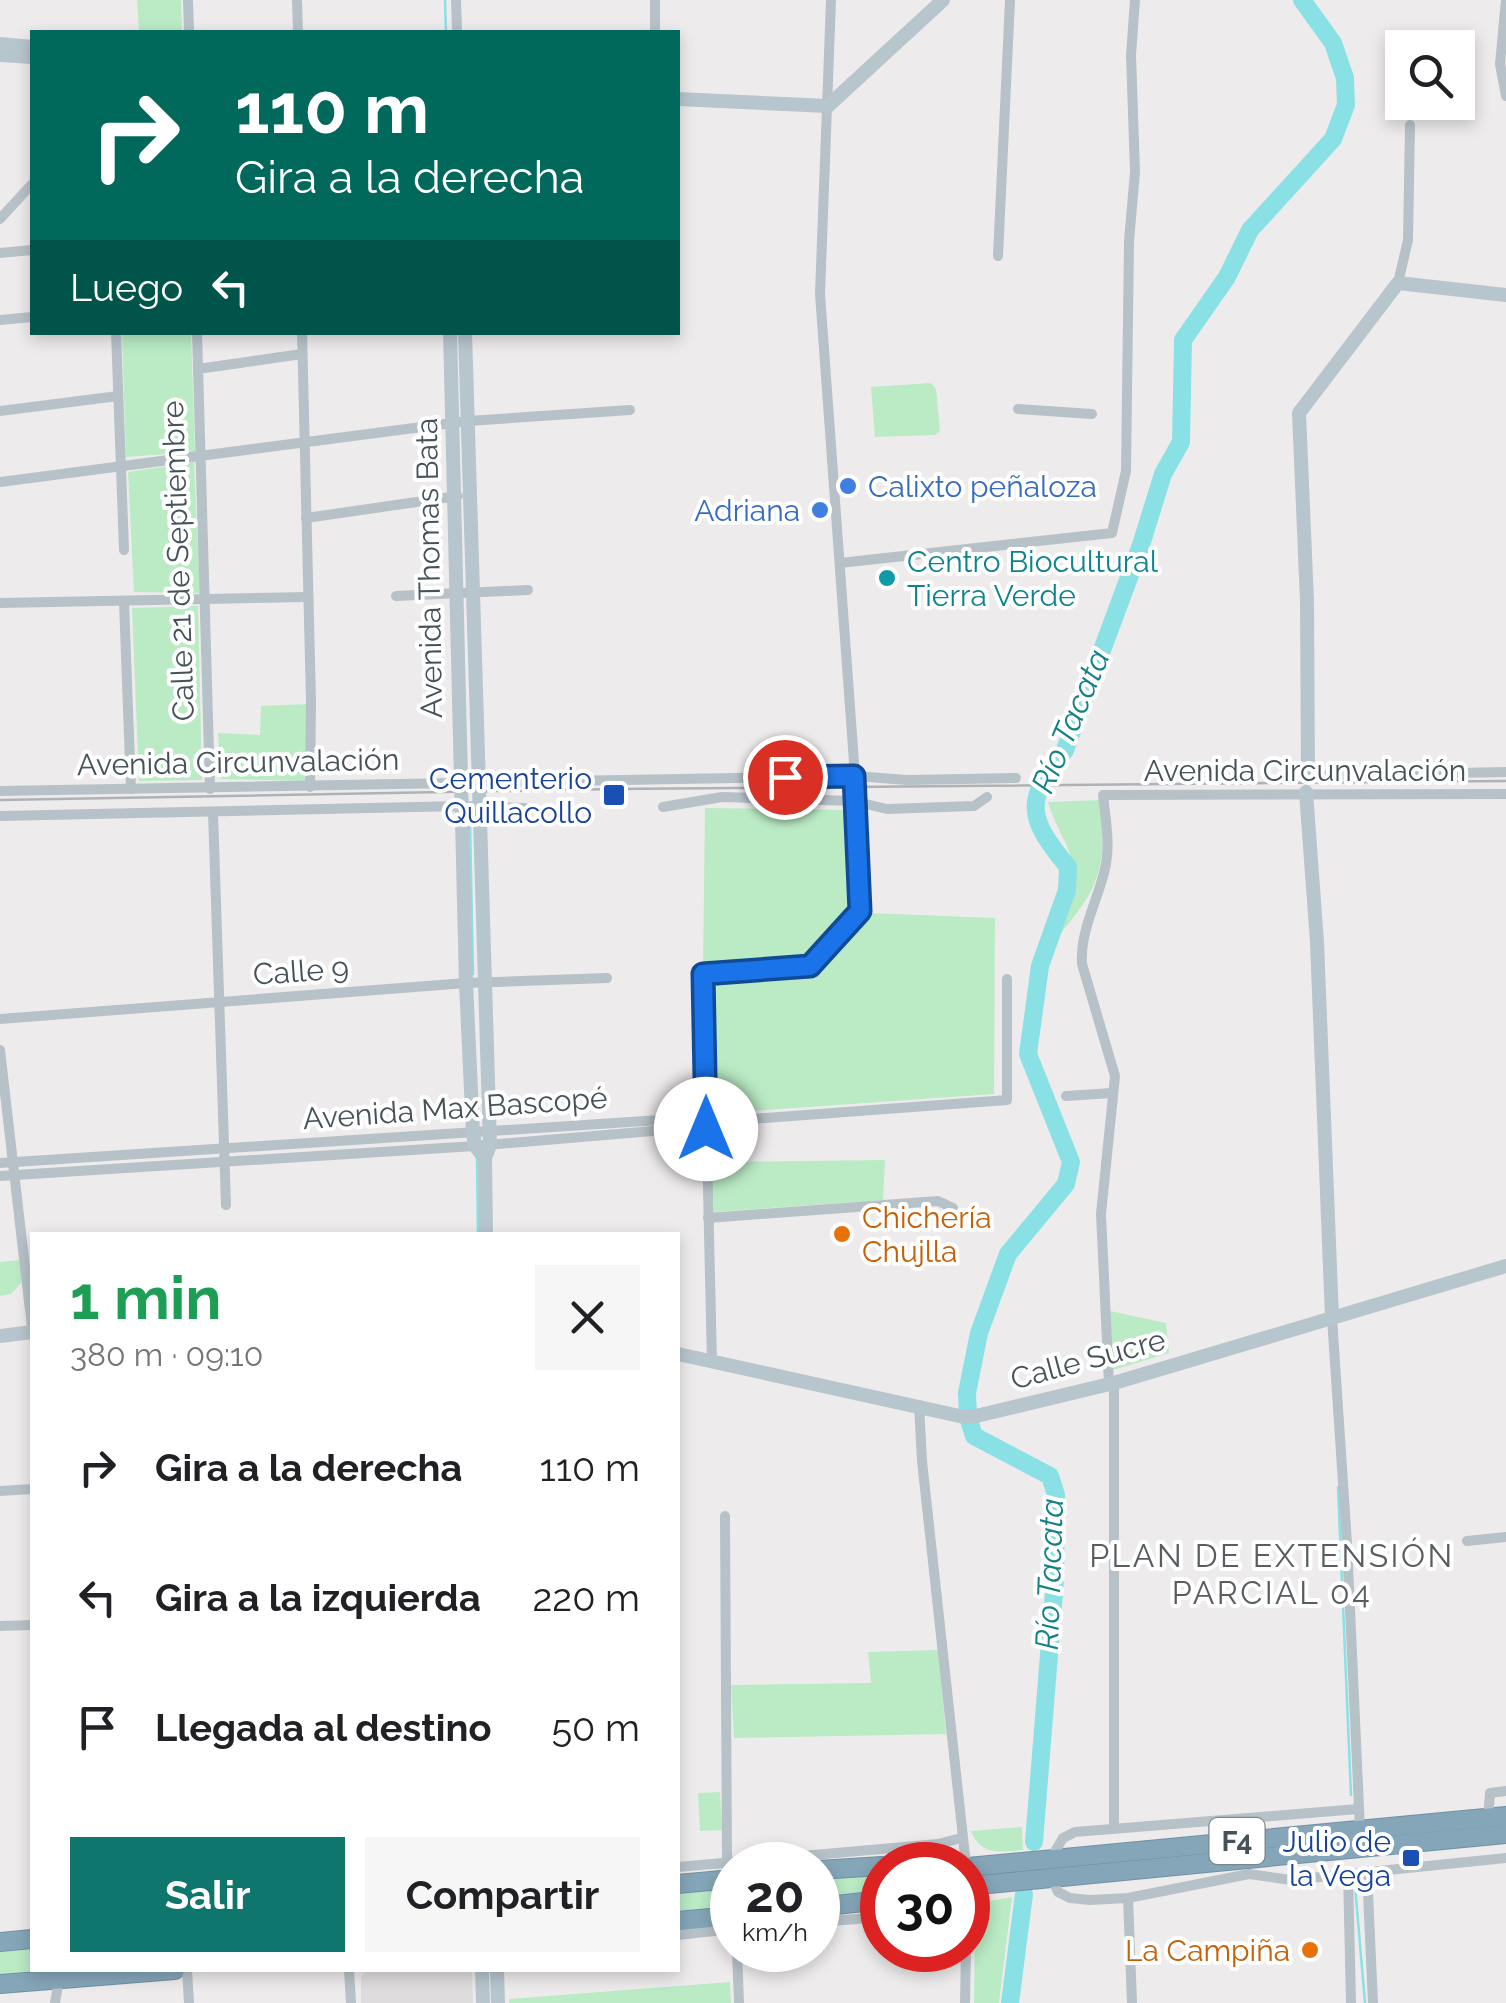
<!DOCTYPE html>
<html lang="es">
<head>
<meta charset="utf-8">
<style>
	:root { --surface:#fff; --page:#f6f6f6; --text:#202124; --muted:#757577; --accent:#0f766e }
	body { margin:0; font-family:Raleway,sans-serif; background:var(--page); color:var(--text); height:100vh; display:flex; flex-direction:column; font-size:38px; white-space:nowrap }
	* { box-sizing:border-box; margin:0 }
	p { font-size:32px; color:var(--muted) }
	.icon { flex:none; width:55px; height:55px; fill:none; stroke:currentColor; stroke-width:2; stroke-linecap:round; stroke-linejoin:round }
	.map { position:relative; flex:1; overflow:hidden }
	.details { position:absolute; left:30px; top:1232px; width:650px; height:740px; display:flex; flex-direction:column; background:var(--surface); border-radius:0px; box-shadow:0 5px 15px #0003 }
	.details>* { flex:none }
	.guide { position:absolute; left:30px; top:30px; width:650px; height:305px; border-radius:0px; box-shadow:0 5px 15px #0003; background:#00695c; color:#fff; overflow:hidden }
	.tools { position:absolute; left:1385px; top:30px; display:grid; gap:20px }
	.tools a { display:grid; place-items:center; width:90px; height:90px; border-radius:0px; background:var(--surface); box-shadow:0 5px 15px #0003; font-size:50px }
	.speed { position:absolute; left:710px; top:1842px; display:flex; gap:20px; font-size:50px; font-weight:700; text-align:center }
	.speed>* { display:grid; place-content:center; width:130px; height:130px; border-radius:50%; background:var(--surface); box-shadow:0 5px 15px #0003; line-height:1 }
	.speed small { font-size:25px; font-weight:400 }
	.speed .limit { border:15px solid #d22; background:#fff; color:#111 }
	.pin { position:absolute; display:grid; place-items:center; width:85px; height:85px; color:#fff; margin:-42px; border:5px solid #fff; border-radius:50%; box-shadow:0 2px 10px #0007 }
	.me { position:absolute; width:110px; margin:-55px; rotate:0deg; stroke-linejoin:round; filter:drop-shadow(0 0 8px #0008) }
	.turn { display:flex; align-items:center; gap:35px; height:210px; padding:0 40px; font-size:45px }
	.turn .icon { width:130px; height:130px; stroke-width:2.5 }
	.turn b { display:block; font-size:70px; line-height:85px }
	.then { display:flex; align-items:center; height:95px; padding:0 40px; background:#0003; gap:20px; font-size:38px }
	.round { display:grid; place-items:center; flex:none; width:105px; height:105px; border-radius:0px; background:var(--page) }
	.summary { display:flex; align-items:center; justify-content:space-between; height:170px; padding:0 40px }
	h1 { font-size:60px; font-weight:700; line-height:75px; color:#1e9e55 }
	.action { display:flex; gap:20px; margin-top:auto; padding:20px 40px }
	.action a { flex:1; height:115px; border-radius:0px; background:var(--accent); color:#fff; font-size:40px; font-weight:700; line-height:115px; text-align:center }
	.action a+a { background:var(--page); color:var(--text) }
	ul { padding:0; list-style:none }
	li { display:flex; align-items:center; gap:30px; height:130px; padding:0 40px }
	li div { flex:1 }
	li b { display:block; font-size:38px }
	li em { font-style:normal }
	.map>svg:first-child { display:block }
	.education { fill:#dfdcdd }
	.green { fill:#baebc5 }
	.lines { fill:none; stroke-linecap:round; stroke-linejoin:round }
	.stream { stroke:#89e1e6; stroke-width:2.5 }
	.river { stroke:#89e1e6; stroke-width:18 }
	.highway-casing { stroke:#7091a4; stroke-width:20 }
	.street { stroke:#b7c2c8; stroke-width:10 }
	.secondary { stroke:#b7c5cd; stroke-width:14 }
	.highway { stroke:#85a6b9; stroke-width:18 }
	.tram { stroke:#aeb2b6; stroke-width:2.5 }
	.route-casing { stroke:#114b97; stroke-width:25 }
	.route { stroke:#1a73e8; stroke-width:18 }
	.shop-dot { fill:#3f7fe0; stroke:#fff; stroke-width:4 }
	.culture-dot { fill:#0f9aa8; stroke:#fff; stroke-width:4 }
	.transit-dot { fill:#1a4fb4; stroke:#fff; stroke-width:4 }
	.food-dot { fill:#e8710a; stroke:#fff; stroke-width:4 }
	.labels { text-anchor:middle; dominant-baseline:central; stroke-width:8; stroke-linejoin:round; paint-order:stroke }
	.shield { fill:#fff; stroke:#7d868a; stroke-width:2.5 }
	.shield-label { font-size:28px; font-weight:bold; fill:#455258 }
	.shop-label { font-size:30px; fill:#366cbe; stroke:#fff; text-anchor:start }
	.street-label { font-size:30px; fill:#455258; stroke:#fff }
	.culture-label { font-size:30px; fill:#0d838f; stroke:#fff; text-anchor:start }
	.transit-label { font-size:30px; fill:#164399; stroke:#fff; text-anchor:end }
	.food-label { font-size:30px; fill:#c56008; stroke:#fff; text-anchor:start }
	.water-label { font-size:32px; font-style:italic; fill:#138187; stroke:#fff }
	.neighbourhood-label { font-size:32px; letter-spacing:2.5px; fill:#595d60; stroke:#fff }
</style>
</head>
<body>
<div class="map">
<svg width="1506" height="2003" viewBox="0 0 1506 2003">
	<rect width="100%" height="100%" fill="#eeebec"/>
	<path class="education" d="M379 1970H472L473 2003H361V1977L366 1971Z"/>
	<g class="green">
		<path d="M137 0H181L182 32H139Z"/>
		<path d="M122 333H191L195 452 126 457Z"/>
		<path d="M931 383 936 389 940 431 935 435 875 437 871 387Z"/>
		<path d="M194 462 200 593 134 592 128 472Z"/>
		<path d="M198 606 202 780 139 781 132 608Z"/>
		<path d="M306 704V781L221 779 218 733 260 735 261 706Z"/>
		<path d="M1100 800C1107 863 1102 885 1061 933 1069 904 1080 876 1067 846 1060 831 1053 819 1048 802Z"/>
		<path d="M705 808 848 810 853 909 804 960 703 968Z"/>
		<path d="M869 913 995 918 994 1094 722 1113 715 1111V983L757 974 816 972Z"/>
		<path d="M885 1160 883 1200 714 1212 712 1162Z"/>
		<path d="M21 1260V1283L11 1294 0 1296V1262Z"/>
		<path d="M1110 1311 1166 1323 1169 1353 1113 1370Z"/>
		<path d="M938 1650 946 1734 734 1738 731 1685 871 1683 868 1652Z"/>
		<path d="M720 1792 722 1830 700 1831 698 1793Z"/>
		<path d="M1022 1827 1023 1850C999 1852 981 1856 971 1831Z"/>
		<path d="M882 1874V1891L818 1899V1880Z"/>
		<path d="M732 1889V1907L678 1912V1894Z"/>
		<path d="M1012 1897 999 2003H974L975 1922 978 1903Z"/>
		<path d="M32 1949V1970H47L0 1974V1952Z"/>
		<path d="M730 1982 731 2003H509V1999Z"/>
	</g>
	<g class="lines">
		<g class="stream">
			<path d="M445 0 446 32"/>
			<path d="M470 823 473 974"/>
			<path d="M477 1157 478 1235"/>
			<path d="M1338 1487 1351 1795"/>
			<path d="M1355 1886 1365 2003"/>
		</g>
		<g class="river">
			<path d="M1034 1842 1055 1580 1056 1495 1050 1476 974 1436 968 1417 967 1393 979 1333 1008 1254 1066 1184 1071 1162 1028 1054 1040 966 1067 890 1068 867C1028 818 1023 802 1065 750L1141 545 1163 474 1181 442 1183 340 1227 277 1250 230 1333 139 1346 105 1345 78 1333 43 1302 0"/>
			<path d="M1010 2003 1024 1894"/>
		</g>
		<defs>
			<g id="highway">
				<path d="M968 1867 1506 1816"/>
				<path d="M818 1870 882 1866"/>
				<path d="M678 1884 732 1879"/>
				<path d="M968 1886 1506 1834"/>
				<path d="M818 1907 882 1900"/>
				<path d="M678 1921 732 1916"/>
				<path d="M0 1942 32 1939"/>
				<path d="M0 1984 175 1970"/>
			</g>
		</defs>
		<use href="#highway" class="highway-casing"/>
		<g class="street">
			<path d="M188 0 189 32"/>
			<path d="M297 0 298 32"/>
			<path d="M456 0 457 32"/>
			<path d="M1506 0 1500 64 1506 96"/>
			<path d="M655 32V0"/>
			<path d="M0 219 32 184"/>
			<path d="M0 253 32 250"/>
			<path d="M998 256 1010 0"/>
			<path d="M1398 283 1408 240 1410 125"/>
			<path d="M0 320 32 317"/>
			<path d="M116 332 124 550"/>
			<path d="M197 332 210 789"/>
			<path d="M302 332 311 702 310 787"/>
			<path d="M198 369 302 354"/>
			<path d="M1018 409 1092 414"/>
			<path d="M0 411 118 396"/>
			<path d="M0 482 468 421 630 410"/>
			<path d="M306 518 458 496"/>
			<path d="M840 563 1112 533 1126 471 1129 241 1135 172 1131 55 1135 0"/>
			<path d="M396 596 528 590"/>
			<path d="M124 602 131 789"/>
			<path d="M0 603 308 597"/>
			<path d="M1308 781V776L1506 772"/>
			<path d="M0 791 855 776 907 780 1016 778"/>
			<path d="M663 807 722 797 853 801 887 809 974 806 987 797"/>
			<path d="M213 812 226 1205"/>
			<path d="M0 816 462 806 525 808"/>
			<path d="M0 1019 466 983 607 978"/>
			<path d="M0 1050 32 1328"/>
			<path d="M1066 1096 1112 1093"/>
			<path d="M0 1163 706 1117 725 1121 1007 1100V979"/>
			<path d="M0 1176 475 1146 712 1126"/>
			<path d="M708 1218 938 1201 953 1208"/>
			<path d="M1332 1318 1347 1543 1360 1830"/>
			<path d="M712 1363 703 974 810 966 860 911 853 801 855 776 820 294 831 0"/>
			<path d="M1114 1383V1826"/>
			<path d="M1109 1384 1101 1214 1115 1076 1082 964C1080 932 1096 904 1104 873 1111 847 1106 822 1103 795L1506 794"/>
			<path d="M919 1405 922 1461 966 1865"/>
			<path d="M0 1491 32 1489"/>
			<path d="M725 1516 727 1862"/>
			<path d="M1467 1541 1506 1537"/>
			<path d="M0 1626 32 1625"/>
			<path d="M1488 1818 1490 1793 1506 1791"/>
			<path d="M1050 1860 1063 1838 1075 1832 1358 1809"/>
			<path d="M678 1867 938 1844 961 1838"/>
			<path d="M1367 1871 1373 2003"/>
			<path d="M1348 1872 1351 2003"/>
			<path d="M1051 1877 1058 1892 1070 1898 1090 1900 1128 1898 1249 1874 1291 1880 1506 1858"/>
			<path d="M1128 1898 1132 2003"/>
			<path d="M818 1922 882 1917"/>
			<path d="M968 1934 972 1885"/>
			<path d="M678 1935 732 1929"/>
			<path d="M737 1950 739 2003"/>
			<path d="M187 1970 189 2003"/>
			<path d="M349 1970 351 2003"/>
			<path d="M55 2003 59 1979"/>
			<path d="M965 2003 966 1950"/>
		</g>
		<g class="secondary">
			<path d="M0 44 32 47"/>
			<path d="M0 55 32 57"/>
			<path d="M678 99 828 106 943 0"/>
			<path d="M450 332 466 983 473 1133 475 1146 485 1158"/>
			<path d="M465 332 490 1145 485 1158 486 1235"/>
			<path d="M1308 776 1307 601 1299 413 1398 283 1506 295"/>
			<path d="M1306 792 1317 942 1332 1318"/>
			<path d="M0 1336 32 1332"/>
			<path d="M678 1354 964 1417 976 1416 1114 1383 1506 1266"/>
			<path d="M482 1970 483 2003"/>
			<path d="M497 1970 498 2003"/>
		</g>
		<use href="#highway" class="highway"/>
		<path class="tram" d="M0 800 614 789 1506 781"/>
	</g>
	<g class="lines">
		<defs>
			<path id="route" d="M706 1129 703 974 810 966 860 911 854 776 785 777"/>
		</defs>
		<use href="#route" class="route-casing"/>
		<use href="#route" class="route"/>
	</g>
	<g class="shop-dot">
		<circle cx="848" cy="486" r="10"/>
		<circle cx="820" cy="510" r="10"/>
	</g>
	<circle class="culture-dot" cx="887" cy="578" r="10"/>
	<g class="transit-dot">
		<rect x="602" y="783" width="24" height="24" rx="5"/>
		<rect x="1401" y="1848" width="20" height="20" rx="5"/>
	</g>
	<g class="food-dot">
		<circle cx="842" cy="1234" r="10"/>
		<circle cx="1310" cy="1950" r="10"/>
	</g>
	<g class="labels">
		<rect class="shield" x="1209.5" y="1818" width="55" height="46" rx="8"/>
		<g class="shield-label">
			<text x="1237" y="1841">F4</text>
		</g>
		<g class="shop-label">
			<text x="868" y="486">Calixto peñaloza</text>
			<text x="800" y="510" text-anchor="end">Adriana</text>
		</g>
		<g class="street-label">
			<text transform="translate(178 561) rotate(-92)">Calle 21 de Septiembre</text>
			<text transform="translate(429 568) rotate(-91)">Avenida Thomas Bata</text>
			<text transform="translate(238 762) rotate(-1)">Avenida Circunvalación</text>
			<text x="1305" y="770">Avenida Circunvalación</text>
			<text transform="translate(301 971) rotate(-4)">Calle 9</text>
			<text transform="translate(455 1108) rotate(-4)">Avenida Max Bascopé</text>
			<text transform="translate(1088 1359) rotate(-15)">Calle Sucre</text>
		</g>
		<g class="culture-label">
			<text x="907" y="561">Centro Biocultural<tspan x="907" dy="34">Tierra Verde</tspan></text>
		</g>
		<g class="transit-label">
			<text x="592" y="778">Cementerio<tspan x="592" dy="34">Quillacollo</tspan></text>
			<text x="1391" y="1841">Julio de<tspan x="1391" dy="34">la Vega</tspan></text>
		</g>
		<g class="food-label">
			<text x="862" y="1217">Chichería<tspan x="862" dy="34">Chujlla</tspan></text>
			<text x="1290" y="1950" text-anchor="end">La Campiña</text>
		</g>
		<g class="water-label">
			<text transform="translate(1070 721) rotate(-67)">Río Tacata</text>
			<text transform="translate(1049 1574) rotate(-88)">Río Tacata</text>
		</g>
		<g class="neighbourhood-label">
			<text x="1272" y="1555">PLAN DE EXTENSIÓN<tspan x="1272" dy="37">PARCIAL 04</tspan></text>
		</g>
	</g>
</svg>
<div class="tools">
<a><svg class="icon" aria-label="search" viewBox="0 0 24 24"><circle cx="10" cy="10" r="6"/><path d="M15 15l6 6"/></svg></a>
</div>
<div class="speed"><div>20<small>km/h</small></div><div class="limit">30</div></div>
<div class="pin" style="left:785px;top:777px;background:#d93025"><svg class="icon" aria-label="arrive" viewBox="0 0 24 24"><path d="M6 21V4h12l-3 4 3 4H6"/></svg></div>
<svg class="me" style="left:706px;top:1129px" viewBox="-20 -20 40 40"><circle r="19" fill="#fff"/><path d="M0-13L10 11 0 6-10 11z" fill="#1a73e8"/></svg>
<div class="guide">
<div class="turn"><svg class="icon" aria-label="right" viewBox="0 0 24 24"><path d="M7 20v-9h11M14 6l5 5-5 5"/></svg><div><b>110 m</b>Gira a la derecha</div></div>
<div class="then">Luego<svg class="icon" aria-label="left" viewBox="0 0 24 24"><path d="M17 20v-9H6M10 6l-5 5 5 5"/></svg></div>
</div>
<section class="details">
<div class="summary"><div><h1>1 min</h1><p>380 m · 09:10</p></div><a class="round"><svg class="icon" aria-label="close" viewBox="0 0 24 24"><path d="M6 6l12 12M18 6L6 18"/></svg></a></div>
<ul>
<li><svg class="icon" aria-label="right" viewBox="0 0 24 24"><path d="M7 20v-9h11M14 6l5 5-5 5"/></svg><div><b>Gira a la derecha</b></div><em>110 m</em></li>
<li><svg class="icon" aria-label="left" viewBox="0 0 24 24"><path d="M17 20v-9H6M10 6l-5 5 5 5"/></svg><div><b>Gira a la izquierda</b></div><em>220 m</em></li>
<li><svg class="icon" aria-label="arrive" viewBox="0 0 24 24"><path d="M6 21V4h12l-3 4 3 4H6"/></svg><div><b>Llegada al destino</b></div><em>50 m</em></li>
</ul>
<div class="action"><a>Salir</a><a>Compartir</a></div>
</section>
</div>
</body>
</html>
